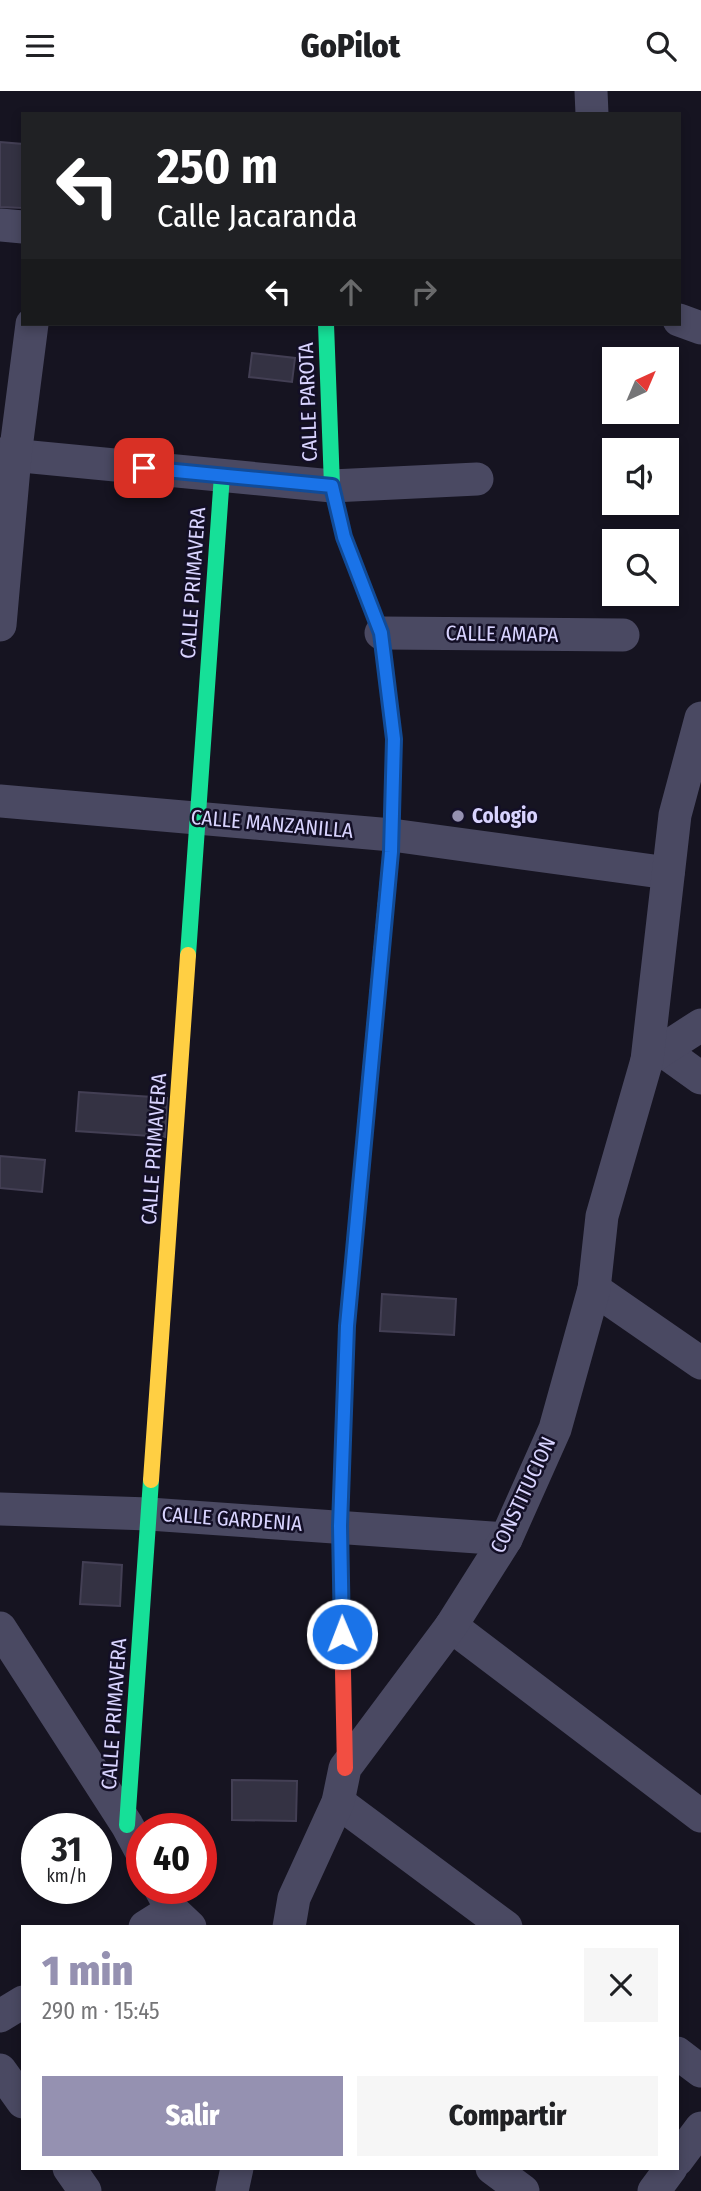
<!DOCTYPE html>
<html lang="es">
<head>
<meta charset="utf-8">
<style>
	:root { --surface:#fff; --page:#f6f6f6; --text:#202124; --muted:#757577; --accent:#9591b1 }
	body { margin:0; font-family:"Fira Sans Condensed",sans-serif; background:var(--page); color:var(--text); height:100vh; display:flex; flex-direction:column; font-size:26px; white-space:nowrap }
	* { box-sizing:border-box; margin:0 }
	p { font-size:23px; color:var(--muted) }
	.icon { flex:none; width:38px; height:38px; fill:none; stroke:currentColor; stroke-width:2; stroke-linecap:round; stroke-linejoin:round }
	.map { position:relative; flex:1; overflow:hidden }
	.details { position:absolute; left:21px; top:1834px; width:658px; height:245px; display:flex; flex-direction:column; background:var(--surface); border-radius:0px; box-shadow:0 4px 10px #0003 }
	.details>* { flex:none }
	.hud { position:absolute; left:21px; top:21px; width:660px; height:214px; border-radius:0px; box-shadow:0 4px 10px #0003; background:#202124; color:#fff; overflow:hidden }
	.needle { width:46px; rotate:44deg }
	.fabs { position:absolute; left:602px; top:256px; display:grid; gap:14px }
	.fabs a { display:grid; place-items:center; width:77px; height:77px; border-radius:0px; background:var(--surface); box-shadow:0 4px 10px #0003; font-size:35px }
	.speed { position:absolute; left:21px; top:1722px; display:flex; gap:14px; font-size:35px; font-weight:700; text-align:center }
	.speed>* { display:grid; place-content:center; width:91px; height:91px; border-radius:50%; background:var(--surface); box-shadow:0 4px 10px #0003; line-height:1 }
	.speed small { font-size:18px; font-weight:400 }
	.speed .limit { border:10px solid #d22; background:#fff; color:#111 }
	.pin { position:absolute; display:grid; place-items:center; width:60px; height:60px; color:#fff; margin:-30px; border-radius:14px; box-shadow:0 4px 10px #0006 }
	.me { position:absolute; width:77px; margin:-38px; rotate:359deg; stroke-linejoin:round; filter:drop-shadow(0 0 5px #0008) }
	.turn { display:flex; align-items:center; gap:24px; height:147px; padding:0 21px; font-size:32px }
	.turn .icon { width:91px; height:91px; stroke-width:2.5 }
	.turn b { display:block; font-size:49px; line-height:60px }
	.lanes { display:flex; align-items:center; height:66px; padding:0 21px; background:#0003; justify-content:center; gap:35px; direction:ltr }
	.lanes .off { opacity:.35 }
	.round { display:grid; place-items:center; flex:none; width:74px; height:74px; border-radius:0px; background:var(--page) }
	.head { display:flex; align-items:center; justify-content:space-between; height:119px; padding:0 21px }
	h1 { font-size:42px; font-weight:800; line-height:52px; color:var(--accent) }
	.action { display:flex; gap:14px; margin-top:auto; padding:14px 21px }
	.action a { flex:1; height:80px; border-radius:0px; background:var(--accent); color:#fff; font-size:28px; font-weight:800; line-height:80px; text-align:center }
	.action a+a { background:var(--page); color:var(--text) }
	header { display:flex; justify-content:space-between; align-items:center; height:91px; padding:0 21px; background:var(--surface); font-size:32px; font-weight:800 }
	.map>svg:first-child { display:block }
	.building { fill:#343243; stroke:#433f54; stroke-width:2 }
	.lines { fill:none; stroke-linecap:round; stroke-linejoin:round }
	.street { stroke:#4a4962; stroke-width:33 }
	.fast { stroke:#16e098; stroke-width:16 }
	.slow { stroke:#ffcf43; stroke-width:16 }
	.jam { stroke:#f24e42; stroke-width:16 }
	.route-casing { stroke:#114b97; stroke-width:18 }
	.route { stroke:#1a73e8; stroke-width:12 }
	.poi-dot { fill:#9591b1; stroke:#130f26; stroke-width:2.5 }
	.labels { text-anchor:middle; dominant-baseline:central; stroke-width:5; stroke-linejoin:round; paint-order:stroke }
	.street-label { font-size:21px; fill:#d9d4ff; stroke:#130f26 }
	.poi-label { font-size:21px; font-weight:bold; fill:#d9d4ff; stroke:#130f26; text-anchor:start }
</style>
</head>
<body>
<header><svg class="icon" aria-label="menu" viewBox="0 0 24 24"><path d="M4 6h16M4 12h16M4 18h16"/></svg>GoPilot<svg class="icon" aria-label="search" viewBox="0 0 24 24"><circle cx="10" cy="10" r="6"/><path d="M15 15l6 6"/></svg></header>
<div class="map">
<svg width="701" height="2100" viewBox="0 0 701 2100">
	<rect width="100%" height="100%" fill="#161421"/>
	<g class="building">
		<path d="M0 51 23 53V117L0 116Z"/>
		<path d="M252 262 295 267 292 291 249 286Z"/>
		<path d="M79 1001 167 1007 165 1046 76 1040Z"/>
		<path d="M0 1065 45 1069 42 1101 0 1097Z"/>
		<path d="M382 1203 456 1208 454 1244 380 1240Z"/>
		<path d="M83 1471 122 1474 120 1515 80 1513Z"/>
		<path d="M232 1689 297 1690 296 1730 232 1729Z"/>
	</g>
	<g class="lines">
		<g class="street">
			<path d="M591 0 592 23"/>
			<path d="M0 134 23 136"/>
			<path d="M679 229 701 237"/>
			<path d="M0 363 332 395 477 388"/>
			<path d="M0 534 15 365 32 233"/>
			<path d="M381 542 623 544"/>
			<path d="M0 710 392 744 668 782"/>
			<path d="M662 959 701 987"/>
			<path d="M647 969 701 934"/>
			<path d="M594 1198 701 1272"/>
			<path d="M0 1418 149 1423 506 1448"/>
			<path d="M451 1535 701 1725"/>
			<path d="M0 1537 127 1734 142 1762"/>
			<path d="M338 1711 506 1836"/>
			<path d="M160 1797 172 1819 190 1836"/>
			<path d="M145 1836 172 1819"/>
			<path d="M289 1836 294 1807 338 1711 345 1677 451 1535 506 1448 555 1338 594 1198 602 1125 647 969 675 724 701 627"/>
			<path d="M0 1925 23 1911"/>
			<path d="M677 1962 701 1980"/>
			<path d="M0 1979 23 2011"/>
			<path d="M677 2069 701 2037"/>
			<path d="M69 2077 85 2100"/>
			<path d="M492 2077 523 2100"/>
			<path d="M232 2100 237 2077"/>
			<path d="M654 2100 671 2077"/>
		</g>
		<g class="fast">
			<path d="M326 233 332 395 344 446 381 542 394 648 391 761 387 800"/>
			<path d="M188 864 222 384"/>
			<path d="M127 1734 151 1389"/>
		</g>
		<g class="slow">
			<path d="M345 1289 347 1235 387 800"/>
			<path d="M151 1389 188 864"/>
		</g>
		<path class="jam" d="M345 1677 340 1435 345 1289"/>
	</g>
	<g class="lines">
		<defs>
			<path id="route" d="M144 377 332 395 344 446 381 542 394 648 391 761 347 1235 340 1435 342 1543"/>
		</defs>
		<use href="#route" class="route-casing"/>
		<use href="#route" class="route"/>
	</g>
	<circle class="poi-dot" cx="458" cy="725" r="7"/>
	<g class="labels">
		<g class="street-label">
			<text transform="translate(308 311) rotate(-92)">CALLE PAROTA</text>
			<text transform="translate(193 492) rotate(-86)">CALLE PRIMAVERA</text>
			<text transform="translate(502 543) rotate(1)">CALLE AMAPA</text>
			<text transform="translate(272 733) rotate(5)">CALLE MANZANILLA</text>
			<text transform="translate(154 1058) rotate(-86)">CALLE PRIMAVERA</text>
			<text transform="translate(523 1404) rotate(-65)">CONSTITUCION</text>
			<text transform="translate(232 1428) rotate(4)">CALLE GARDENIA</text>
			<text transform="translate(114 1623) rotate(-86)">CALLE PRIMAVERA</text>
		</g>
		<g class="poi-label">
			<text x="472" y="725">Cologio</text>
		</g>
	</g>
</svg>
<div class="fabs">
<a><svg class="needle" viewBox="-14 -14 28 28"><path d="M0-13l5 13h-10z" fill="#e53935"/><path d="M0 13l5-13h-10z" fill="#757577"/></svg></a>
<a><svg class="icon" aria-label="sound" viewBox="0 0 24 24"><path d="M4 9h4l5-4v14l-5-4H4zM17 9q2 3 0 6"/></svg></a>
<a><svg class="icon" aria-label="search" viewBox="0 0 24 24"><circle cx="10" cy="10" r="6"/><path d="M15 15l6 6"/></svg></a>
</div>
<div class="speed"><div>31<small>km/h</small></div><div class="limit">40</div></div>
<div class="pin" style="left:144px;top:377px;background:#d93025"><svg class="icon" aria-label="arrive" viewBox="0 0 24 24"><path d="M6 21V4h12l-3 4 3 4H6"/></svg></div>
<svg class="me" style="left:342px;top:1543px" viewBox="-20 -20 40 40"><circle r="17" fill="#1a73e8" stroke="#fff" stroke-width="3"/><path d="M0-11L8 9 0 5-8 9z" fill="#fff"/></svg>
<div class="hud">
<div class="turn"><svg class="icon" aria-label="left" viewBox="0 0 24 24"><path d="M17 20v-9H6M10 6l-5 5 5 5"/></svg><div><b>250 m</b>Calle Jacaranda</div></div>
<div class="lanes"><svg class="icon" aria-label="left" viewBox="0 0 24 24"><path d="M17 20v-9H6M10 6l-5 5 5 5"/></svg><svg class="icon off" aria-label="ahead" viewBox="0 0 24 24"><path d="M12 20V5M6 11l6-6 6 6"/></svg><svg class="icon off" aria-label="right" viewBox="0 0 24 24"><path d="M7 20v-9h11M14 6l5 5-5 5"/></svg></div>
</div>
<section class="details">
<div class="head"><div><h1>1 min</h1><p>290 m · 15:45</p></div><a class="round"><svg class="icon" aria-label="close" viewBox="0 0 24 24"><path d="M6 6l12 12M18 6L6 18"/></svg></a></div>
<div class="action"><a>Salir</a><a>Compartir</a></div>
</section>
</div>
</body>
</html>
